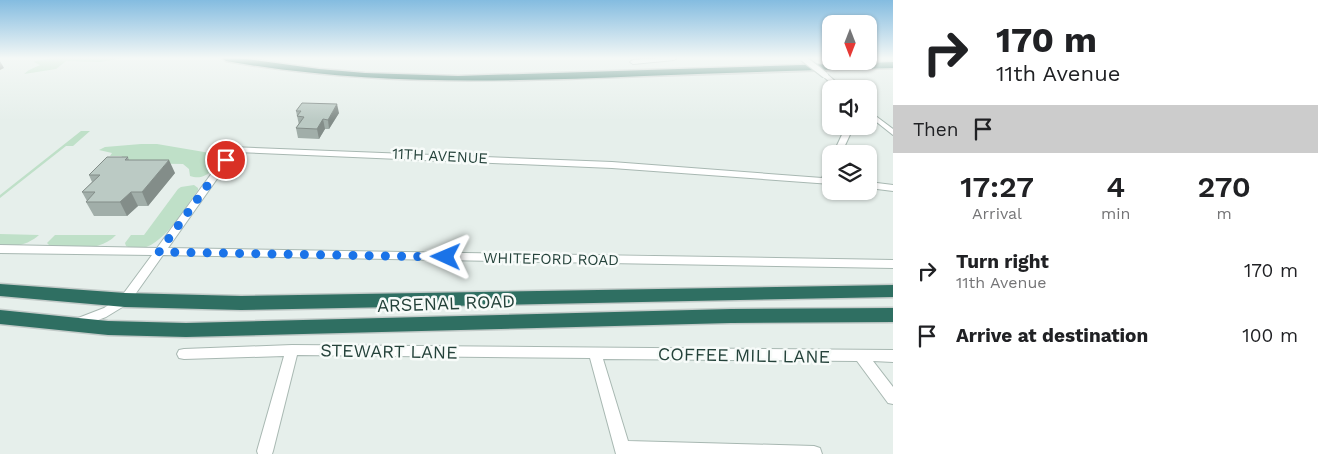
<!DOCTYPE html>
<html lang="en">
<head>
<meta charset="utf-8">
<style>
	:root { --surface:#fff; --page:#f6f6f6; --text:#202124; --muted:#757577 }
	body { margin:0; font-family:"Work Sans",sans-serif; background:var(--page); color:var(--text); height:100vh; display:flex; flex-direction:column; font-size:19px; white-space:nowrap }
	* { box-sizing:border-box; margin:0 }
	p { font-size:16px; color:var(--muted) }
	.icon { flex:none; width:28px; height:28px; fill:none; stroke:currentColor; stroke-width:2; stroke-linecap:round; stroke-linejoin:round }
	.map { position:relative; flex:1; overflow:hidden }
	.details { display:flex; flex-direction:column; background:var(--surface); width:425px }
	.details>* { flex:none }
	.hud { background:#fff; color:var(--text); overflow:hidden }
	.needle { width:32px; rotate:180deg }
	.controls { position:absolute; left:822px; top:15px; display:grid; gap:10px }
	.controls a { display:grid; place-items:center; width:55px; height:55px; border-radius:10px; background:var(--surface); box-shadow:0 1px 4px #0004; font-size:25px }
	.pin { position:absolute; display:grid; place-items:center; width:42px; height:42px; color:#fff; margin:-21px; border:2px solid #fff; border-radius:50%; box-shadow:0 1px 5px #0007 }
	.me { position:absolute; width:55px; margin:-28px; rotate:271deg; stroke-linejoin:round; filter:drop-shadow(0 0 4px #0008) }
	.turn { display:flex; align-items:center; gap:18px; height:105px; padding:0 20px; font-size:22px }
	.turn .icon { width:65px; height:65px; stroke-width:2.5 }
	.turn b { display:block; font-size:35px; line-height:42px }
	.then { display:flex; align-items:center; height:48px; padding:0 20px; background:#0003; gap:10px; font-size:19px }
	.eta { display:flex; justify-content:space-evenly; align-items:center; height:85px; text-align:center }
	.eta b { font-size:30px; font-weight:600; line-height:35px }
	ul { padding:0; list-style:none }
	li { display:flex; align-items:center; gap:15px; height:65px; padding:0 20px }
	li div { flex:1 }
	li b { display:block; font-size:19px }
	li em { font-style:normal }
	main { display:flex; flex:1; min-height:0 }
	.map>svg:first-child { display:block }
	.green { fill:#bfe0c8 }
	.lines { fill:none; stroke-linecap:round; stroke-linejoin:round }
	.street-casing { stroke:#a8b8b2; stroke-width:2 }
	.highway-casing { stroke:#c2cac8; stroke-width:3 }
	.street { fill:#fff; fill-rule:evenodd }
	.highway { fill:#2f6f62; fill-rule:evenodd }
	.street-bridge-casing { stroke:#a8b8b2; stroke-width:8; stroke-linecap:butt }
	.street-bridge { stroke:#fff; stroke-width:6 }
	.wall { fill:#a1aea9 }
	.shaded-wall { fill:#838d89 }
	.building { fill:#bbcac4; stroke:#838d89 }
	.route { stroke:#1a73e8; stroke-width:9; stroke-dasharray:0 16.2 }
	.labels { text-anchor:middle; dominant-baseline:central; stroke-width:5; stroke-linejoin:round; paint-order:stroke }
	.street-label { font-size:15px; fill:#24423a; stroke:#f7fbf9 }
	.near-street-label { font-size:18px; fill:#24423a; stroke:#f7fbf9 }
</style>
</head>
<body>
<main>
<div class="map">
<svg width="893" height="454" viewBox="0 0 893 454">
	<rect width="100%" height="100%" fill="#e6efeb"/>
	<g class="green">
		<path d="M55 58H122L100 62 66 61 56 69 24 74 29 70 40 65 34 62 35 61Z"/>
		<path d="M81 131H90L73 146H66L0 198V195Z"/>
		<path d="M141 144H157L210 153 221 150 225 153C217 166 207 182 190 176L189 169 183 164 123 163 120 160 122 156H110L112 153 99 150 105 147Z"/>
		<path d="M194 185 198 188V190C184 209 155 262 126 246L125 243 131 235H144L178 189 181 187Z"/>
		<path d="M0 234 39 235C26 246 17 246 0 246Z"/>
		<path d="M55 235H116C99 253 73 247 51 247L47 243Z"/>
	</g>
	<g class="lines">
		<defs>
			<g id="street">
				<path d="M660 58H677L674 60 633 64 630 62 633 60Z"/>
				<path d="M825 73 827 74 844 89H837L823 76 822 75Z"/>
				<path d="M869 111 893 129V135L869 116Z"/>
				<path d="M846 126H854L841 154H833Z"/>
				<path d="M231 147 612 162 822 178 827 166 831 163V184L612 168 236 152 168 248 893 260V268L163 255 129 303 106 317 77 328 73 326 71 323 73 320 104 308 121 297 152 255 0 253V245L157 248Z"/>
				<path d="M869 182 893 185V191L869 188Z"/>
				<path d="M292 345 893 350V362L873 361 893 387V404L888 403 857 361 603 359 628 441 814 446 820 448 822 454H616L590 358 297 355 273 451 272 454H258L257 451 284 356 184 359 179 358 177 354 179 350 184 349Z"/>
			</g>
			<g id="highway">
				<path d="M222 58H239L319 69 365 73 458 76 893 62V68C810 70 727 73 644 76 501 82 368 86 226 61Z"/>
				<path d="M0 284 125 293 241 296 893 285V297L241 310 125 307 0 296Z"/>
				<path d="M893 308V322L731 323 186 337 108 335 0 324V310L108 321 186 323 731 309Z"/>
			</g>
		</defs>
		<use href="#street" class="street-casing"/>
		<use href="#highway" class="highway-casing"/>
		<use href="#street" class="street"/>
		<use href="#highway" class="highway"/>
		<defs>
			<path id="street-bridge" d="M803 58 825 75"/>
		</defs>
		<use href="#street-bridge" class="street-bridge-casing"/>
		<use href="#street-bridge" class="street-bridge"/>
	</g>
	<g class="wall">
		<path d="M296 111 339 113 329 129H325L319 139 298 138 296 128 299 125Z"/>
		<path d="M128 157 129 160 175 173 148 206H138L127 216H94L86 202 87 201 82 192 92 182 89 175Z"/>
	</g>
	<g class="shaded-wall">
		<path d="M0 61 4 68 0 70Z"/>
		<path d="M337 104 339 113 329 129 328 120Z"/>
		<path d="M323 119 325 129 319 139 317 129Z"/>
		<path d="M169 160 175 173 148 206 142 192Z"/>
		<path d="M131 192 138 206 127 216 120 202Z"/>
	</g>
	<g class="building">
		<path d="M302 103 337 104 328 120 323 119 317 129 296 128 304 117 297 116 301 111H296Z"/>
		<path d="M107 157H128L125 160H169L142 192H131L120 202H86L95 192H82L100 175H89Z"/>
	</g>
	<linearGradient id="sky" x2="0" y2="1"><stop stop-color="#84bce0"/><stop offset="0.48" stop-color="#f4f8f6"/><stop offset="1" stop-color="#f4f8f6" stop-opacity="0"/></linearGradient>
	<rect width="893" height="121" fill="url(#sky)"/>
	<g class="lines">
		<path class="route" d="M226 160 159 252 446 257"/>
	</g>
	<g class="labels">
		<g class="street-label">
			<text transform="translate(440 156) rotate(3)">11TH AVENUE</text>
			<text transform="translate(551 259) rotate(1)">WHITEFORD ROAD</text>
		</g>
		<g class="near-street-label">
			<text transform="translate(446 303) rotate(-2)">ARSENAL ROAD</text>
			<text transform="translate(389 351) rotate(1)">STEWART LANE</text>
			<text transform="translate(744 355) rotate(1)">COFFEE MILL LANE</text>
		</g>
	</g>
</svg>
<div class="controls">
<a><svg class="needle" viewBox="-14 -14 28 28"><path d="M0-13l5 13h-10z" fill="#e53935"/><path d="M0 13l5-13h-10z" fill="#757577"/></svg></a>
<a><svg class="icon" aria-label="sound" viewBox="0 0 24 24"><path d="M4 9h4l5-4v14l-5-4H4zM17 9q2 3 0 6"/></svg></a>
<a><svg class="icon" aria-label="layers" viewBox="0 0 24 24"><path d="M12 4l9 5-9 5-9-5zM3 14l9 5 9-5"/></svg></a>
</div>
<div class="pin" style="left:226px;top:160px;background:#d93025"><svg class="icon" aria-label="arrive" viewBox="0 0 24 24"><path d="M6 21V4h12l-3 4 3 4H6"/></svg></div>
<svg class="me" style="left:446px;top:257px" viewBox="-20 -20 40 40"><path d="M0-17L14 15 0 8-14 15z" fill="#1a73e8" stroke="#fff" stroke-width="4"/></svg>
</div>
<section class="details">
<div class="hud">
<div class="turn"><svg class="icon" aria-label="right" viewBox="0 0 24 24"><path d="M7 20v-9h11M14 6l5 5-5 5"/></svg><div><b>170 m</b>11th Avenue</div></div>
<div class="then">Then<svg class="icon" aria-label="arrive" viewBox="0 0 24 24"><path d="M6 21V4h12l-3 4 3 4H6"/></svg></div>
</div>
<div class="eta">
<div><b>17:27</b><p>Arrival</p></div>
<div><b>4</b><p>min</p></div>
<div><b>270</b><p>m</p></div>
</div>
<ul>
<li><svg class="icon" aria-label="right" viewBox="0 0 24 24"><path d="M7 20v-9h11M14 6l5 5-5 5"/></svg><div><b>Turn right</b><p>11th Avenue</p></div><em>170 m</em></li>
<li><svg class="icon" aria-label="arrive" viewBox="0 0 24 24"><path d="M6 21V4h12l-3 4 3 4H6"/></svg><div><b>Arrive at destination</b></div><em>100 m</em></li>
</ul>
</section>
</main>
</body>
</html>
